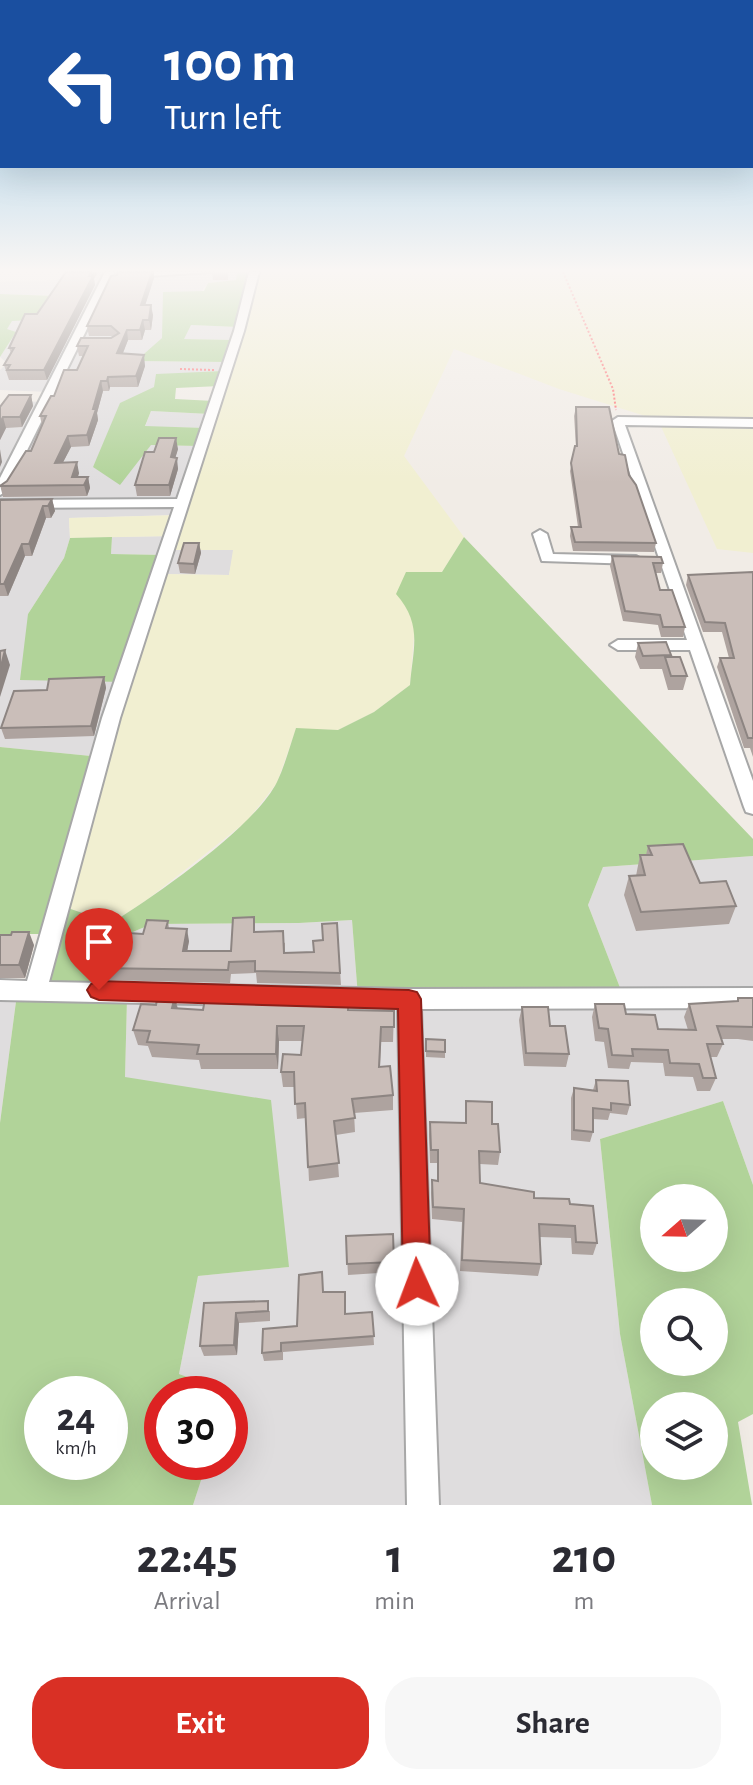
<!DOCTYPE html>
<html lang="en">
<head>
<meta charset="utf-8">
<style>
	:root { --surface:#fff; --page:#f7f7f7; --text:#2b2b33; --muted:#7c7c81; --accent:#d93025 }
	body { margin:0; font-family:"Alegreya Sans",sans-serif; background:var(--page); color:var(--text); height:100vh; display:flex; flex-direction:column; font-size:30px; white-space:nowrap }
	* { box-sizing:border-box; margin:0 }
	p { font-size:26px; color:var(--muted) }
	.icon { flex:none; width:44px; height:44px; fill:none; stroke:currentColor; stroke-width:2; stroke-linecap:round; stroke-linejoin:round }
	.map { position:relative; height:1505px; overflow:hidden }
	.details { display:flex; flex-direction:column; background:var(--surface); flex:1 }
	.details>* { flex:none }
	.guide { position:absolute; left:0px; top:0px; width:754px; height:168px; box-shadow:0 8px 32px #0002; background:#1a4fa0; color:#fff; overflow:hidden }
	.needle { width:52px; rotate:250deg }
	.controls { position:absolute; left:640px; top:1184px; display:grid; gap:16px }
	.controls a { display:grid; place-items:center; width:88px; height:88px; border-radius:50%; background:var(--surface); box-shadow:0 8px 32px #0002; font-size:40px }
	.speed { position:absolute; left:24px; top:1376px; display:flex; gap:16px; font-size:40px; font-weight:700; text-align:center }
	.speed>* { display:grid; place-content:center; width:104px; height:104px; border-radius:50%; background:var(--surface); box-shadow:0 8px 32px #0002; line-height:1 }
	.speed small { font-size:20px; font-weight:400 }
	.speed .limit { border:12px solid #d22; background:#fff; color:#111 }
	.pin { position:absolute; display:grid; place-items:center; width:68px; height:68px; color:#fff; margin:-82px -34px; border-radius:50% 50% 50% 0; rotate:-45deg; box-shadow:0 0 8px #0007 }
	.pin .icon { rotate:45deg }
	.me { position:absolute; width:88px; margin:-44px; rotate:358deg; stroke-linejoin:round; filter:drop-shadow(0 0 6px #0008) }
	.turn { display:flex; align-items:center; gap:28px; height:168px; padding:0 32px; font-size:36px }
	.turn .icon { width:104px; height:104px; stroke-width:2.5 }
	.turn b { display:block; font-size:56px; line-height:68px }
	.eta { display:flex; justify-content:space-evenly; align-items:center; height:136px; text-align:center }
	.eta b { font-size:48px; font-weight:600; line-height:56px }
	.cta { display:flex; gap:16px; margin-top:auto; padding:16px 32px }
	.cta a { flex:1; height:92px; border-radius:32px; background:var(--accent); color:#fff; font-size:32px; font-weight:600; line-height:92px; text-align:center }
	.cta a+a { background:var(--page); color:var(--text) }
	.map>svg:first-child { display:block }
	.residential { fill:#dfddde }
	.farmland { fill:#f1efd1 }
	.forest { fill:#b1d399; fill-rule:evenodd }
	.lines { fill:none; stroke-linecap:round; stroke-linejoin:round }
	.minor-casing { stroke:#a7a7a7; stroke-width:4 }
	.path { stroke:#ff6a6e; stroke-width:2; stroke-dasharray:2 2; stroke-linecap:butt }
	.minor { fill:#fff; fill-rule:evenodd }
	.wall { fill:#aea39f }
	.shaded-wall { fill:#8d8582 }
	.building { fill:#cabeb9; stroke:#8d8582; stroke-width:2 }
	.route { fill:#d93025; stroke:#8d1f18; stroke-width:2 }
</style>
</head>
<body>
<div class="map">
<svg width="753" height="1505" viewBox="0 0 753 1505">
	<rect width="100%" height="100%" fill="#f1ece6"/>
	<g class="residential">
		<path d="M65 272H237L236 280 208 283 162 338 138 361 227 362 224 371 154 387 104 446 93 467 151 445 198 446 177 515 69 518 70 538 64 558 28 614 124 682 101 757 0 747V408L11 401 46 402 50 392 0 390V370L7 363 0 357 15 332 6 329 12 321 54 296 0 294V282L58 280Z"/>
		<path d="M191 325 238 327 234 340 183 339Z"/>
		<path d="M151 411 210 414 205 428 145 427Z"/>
		<path d="M170 536 164 555 111 554 112 537Z"/>
		<path d="M169 550H234L229 575 161 574Z"/>
		<path d="M753 856V1185L723 1101 600 1139 620 1334 652 1505H193L207 1462H230V1392L179 1374 198 1276 289 1267 125 1078 127 999 92 990 111 941 152 924 299 923 352 920 358 997 624 998 588 905 603 867Z"/>
		<path d="M17 994 0 1123V995Z"/>
	</g>
	<path class="farmland" d="M257 272H753V553L717 549 658 420 559 389 454 349 404 456 464 537 442 572H406L407 608 415 624 410 685 374 712 338 730 296 729 277 783 247 821 148 899 112 923 63 906 161 574 229 575 233 550H169L173 536 70 538 69 518 180 515Z"/>
	<g class="forest">
		<path d="M237 272H256L238 327 191 325 184 339 234 340 227 362 136 361 162 338 163 292 204 291 208 283 236 280Z"/>
		<path d="M0 294 56 296 32 320 12 321 7 329 16 332 0 357Z"/>
		<path d="M224 371 220 386 176 388 175 399 214 401 210 414 151 411 145 426 205 428 198 446 151 445 120 485 93 467 120 403 154 387 156 374Z"/>
		<path d="M112 537 111 554 164 555 124 682 20 680 28 614 64 558 70 538Z"/>
		<path d="M464 537 753 839V856L603 867 588 905 624 998 358 997 352 920 299 923 152 924 111 941 92 990 127 999 125 1077 271 1100 289 1267 198 1276 179 1374 230 1392 162 1394V1462H207L193 1505H0V1123L17 994 40 993 50 934H0V747L101 757 59 905 112 923C157 894 254 828 277 782 285 765 290 746 296 728L338 730 374 712 410 685C413 648 423 625 396 594L406 572H442ZM42 1394H110V1462H42Z"/>
		<path d="M723 1101 753 1185V1414L738 1422 752 1505H652L620 1334 600 1139ZM714 1198V1258H654V1198ZM714 1302V1362H654V1302ZM714 1406V1466H654V1406Z"/>
	</g>
	<g class="lines">
		<defs>
			<g id="minor">
				<path d="M105 272H115L7 491 0 495V478Z"/>
				<path d="M127 272H213L131 277Z"/>
				<path d="M249 272H259L244 331 120 718 49 982 409 989 753 988V1008L421 1009 439 1505H407L398 1008 0 1000V980L27 981 102 718 174 507 0 508V500L177 499 234 331Z"/>
				<path d="M618 417 753 419V427L625 425 753 781V814L746 812 744 807 690 650H618L610 645 618 640H687L612 421Z"/>
				<path d="M540 530 547 534 553 554 636 556 643 560 636 564 542 561 533 534Z"/>
			</g>
		</defs>
		<use href="#minor" class="minor-casing"/>
		<g class="path">
			<path d="M563 272 613 389 616 410"/>
			<path d="M180 369 214 370"/>
		</g>
		<use href="#minor" class="minor"/>
	</g>
	<g class="wall">
		<path d="M118 272H154V278L145 305 153 315 151 330H145L142 340H128L123 353 145 366 138 387H110L109 391H103L97 413 98 420 89 446 71 447 63 462 79 473 78 477H88L90 488 87 496 3 497 0 485 7 481 31 451 42 426 40 416 54 396 77 370 83 356H79L77 346 114 336H89L87 326Z"/>
		<path d="M212 272H228V280H213Z"/>
		<path d="M94 279 95 285 47 380H9L4 365 11 353 9 348 37 314Z"/>
		<path d="M31 395 33 406 22 427 6 428 0 440V407Z"/>
		<path d="M576 407 619 454 656 543 654 552 573 551 570 536 571 527H578L570 471 576 446 574 416Z"/>
		<path d="M178 449 175 458 178 469 170 496H137L135 485 154 452Z"/>
		<path d="M52 499 55 511 51 518H46L32 556H25L8 596H0V500Z"/>
		<path d="M199 543 201 553 195 574 180 573 178 563Z"/>
		<path d="M612 556 663 563 661 573H655L660 590 685 627 683 637H661L658 625 623 621 610 566Z"/>
		<path d="M753 572V757L750 748H744L717 667 720 658H729L722 632H703L686 585 688 575Z"/>
		<path d="M638 643 671 655V657L687 676 683 690H668L662 669H640L635 657Z"/>
		<path d="M104 677 106 688 94 736 5 739 1 728 47 690Z"/>
		<path d="M648 846 700 883 736 906 729 924 636 931 624 895 629 876H636L640 855H646Z"/>
		<path d="M168 921 169 928 189 941 187 951H231L256 932 285 943V953L314 952 337 923 341 985 257 983 256 973 231 974 230 983 101 980 97 968 107 949 143 934Z"/>
		<path d="M0 935 34 945 25 978H0Z"/>
		<path d="M175 996 178 1009 203 1010 277 997 278 1002 327 998 328 1005 348 1010 394 1011 393 1042H381L380 1066 393 1095V1110L354 1113 355 1132 336 1135 339 1177 309 1181 306 1118 297 1119 295 1087H283L281 1072 301 1055 303 1041H279L278 1069H201L199 1060 152 1057 148 1046 138 1045 133 1030 156 1005Z"/>
		<path d="M738 998H753V1042V1041L738 1039H721L723 1044 717 1057H710L716 1078 710 1091H697L693 1077 665 1076 663 1063 631 1062 629 1069 608 1068 604 1042 595 1041 592 1017 595 1004 626 1014 658 1029 688 1030 684 1017 689 1004 736 1002Z"/>
		<path d="M522 1007 569 1054 566 1067 524 1066 519 1020Z"/>
		<path d="M426 1039 445 1040V1058L426 1057Z"/>
		<path d="M596 1080 630 1105 627 1115 610 1113 608 1120 593 1119V1132L590 1142 571 1140V1098L574 1088 593 1090Z"/>
		<path d="M466 1101 492 1124 500 1152 498 1165 480 1164V1183L534 1198 570 1204 597 1243 593 1255 572 1254 571 1238 540 1237 541 1264 538 1276 460 1271 462 1222 432 1219 431 1193 432 1180 437 1181V1163H430L429 1135 430 1122 465 1123Z"/>
		<path d="M346 1236 394 1262V1272L348 1275Z"/>
		<path d="M323 1292 345 1314 372 1312 374 1345 283 1352V1360L264 1361 262 1353 297 1326Z"/>
		<path d="M204 1303 270 1311V1321L239 1323 237 1355 204 1356 200 1346Z"/>
	</g>
	<g class="shaded-wall">
		<path d="M91 272H98L94 279 95 285 47 380 44 370Z"/>
		<path d="M152 272H154V278L142 315 141 305Z"/>
		<path d="M151 305 153 315 151 330 149 320Z"/>
		<path d="M143 320 145 330 142 340 140 330Z"/>
		<path d="M127 330 128 340 119 363 117 353Z"/>
		<path d="M144 355 145 366 138 387 136 376Z"/>
		<path d="M108 377 110 387 109 391 107 381Z"/>
		<path d="M101 381 103 391 97 413 98 420 89 446 87 435Z"/>
		<path d="M31 395 33 406 22 427 20 417Z"/>
		<path d="M3 417 6 428 0 440V423Z"/>
		<path d="M68 436 71 447 57 474 55 463Z"/>
		<path d="M176 438 178 449 172 469 171 457Z"/>
		<path d="M0 449 2 462 0 467Z"/>
		<path d="M177 458 178 469 170 496 169 485Z"/>
		<path d="M77 462 79 473 75 485 72 477Z"/>
		<path d="M88 477 90 488 87 496 84 485Z"/>
		<path d="M52 499 55 511 51 518 48 506Z"/>
		<path d="M43 506 46 518 32 556 29 544Z"/>
		<path d="M199 543 201 553 195 574 194 564Z"/>
		<path d="M22 544 25 556 8 596 4 584Z"/>
		<path d="M5 650 10 665 0 697V670Z"/>
		<path d="M104 677 106 688 94 736 91 726Z"/>
		<path d="M187 929 189 941 185 963 183 951Z"/>
		<path d="M29 932 34 945 25 978 19 965Z"/>
		<path d="M175 996 178 1012 172 1008Z"/>
		<path d="M277 1026 279 1041 278 1069 276 1054Z"/>
		<path d="M236 1313 239 1323 237 1355 234 1345Z"/>
	</g>
	<g class="building">
		<path d="M66 272H91L89 276H93L44 370H7L10 365H4L14 348H9L25 314H37Z"/>
		<path d="M118 272H152L141 305H151L149 320H143L140 330H127L117 353 144 355 136 376 108 377 107 381H101L93 409H96L87 435 68 436 55 463 77 462 72 477H88L84 485 0 486 7 481 26 451H31L46 416H40L51 396H54L64 370H77L88 346H77L81 338H111L119 333 111 326H87L111 276 117 275Z"/>
		<path d="M9 395H31L20 417H3L0 423V407Z"/>
		<path d="M576 407H609L619 454 625 455 629 475 636 485 656 543 575 542 571 527H581L571 463 575 446H577Z"/>
		<path d="M159 438H176L171 457 177 458 169 485H135L145 452H154Z"/>
		<path d="M52 499 48 506H43L29 544H22L4 584H0V500Z"/>
		<path d="M184 543H199L194 564 178 563Z"/>
		<path d="M612 556 661 557 663 563H653L660 590H672L685 627H663L660 615 625 611Z"/>
		<path d="M753 572V738H748L720 658H734L725 623 705 622 688 575Z"/>
		<path d="M666 642 671 655 643 656 638 643Z"/>
		<path d="M5 650 0 670V651Z"/>
		<path d="M665 657H680L687 676H671Z"/>
		<path d="M104 677 91 726 1 728 14 691 47 690 49 679Z"/>
		<path d="M683 844 700 883 726 881 736 906 641 912 629 876 645 875 640 855H652L648 846Z"/>
		<path d="M254 917V932L283 931 284 953 314 952 313 941 323 940 322 924 337 923 340 973 255 971V961L229 962 228 970 97 968 103 948 107 949 113 932 143 934 147 920 168 921 166 928 187 929 183 951H231L233 918Z"/>
		<path d="M12 932H29L19 965H0V935H11Z"/>
		<path d="M206 994 277 997V1002L327 998V1005L348 1006V1010L394 1011V1027H381L379 1067 390 1066 393 1095 352 1099 355 1118 334 1121 339 1163 308 1167 305 1103 295 1104 294 1072H281L283 1054 301 1055 304 1026H277L276 1054H197L199 1045 147 1042 150 1031 133 1030 141 1004 156 1005 158 995 175 996 172 1008 203 1010Z"/>
		<path d="M738 998H753V1027L717 1026 723 1044H707L716 1078H703L699 1064 670 1063 668 1050 632 1049 633 1056 612 1055 608 1029 599 1028 595 1004H624L626 1014 655 1015 658 1029 696 1030 689 1004 738 1001Z"/>
		<path d="M522 1007H548L550 1026H565L569 1054 526 1053Z"/>
		<path d="M426 1039 445 1040V1052L426 1051Z"/>
		<path d="M596 1080 628 1081 630 1105 611 1103V1110L593 1108V1132L574 1130V1088L597 1091Z"/>
		<path d="M466 1101 492 1102V1124H498L500 1152 479 1151 480 1183 534 1192V1198L569 1199 570 1204 593 1206 597 1243 576 1242 575 1226 539 1224 541 1264 462 1260 464 1209 433 1207 432 1180 438 1181V1150H431L430 1122 466 1123Z"/>
		<path d="M393 1234 394 1262 347 1264 346 1236Z"/>
		<path d="M322 1272 323 1292H345V1314L372 1312 374 1336 281 1343V1351L262 1353 263 1329 297 1326 299 1275Z"/>
		<path d="M268 1301V1311L236 1313 234 1345 200 1346 204 1303Z"/>
	</g>
	<linearGradient id="sky" x2="0" y2="1"><stop stop-color="#8dc4e6"/><stop offset="0.56" stop-color="#f9f6f4"/><stop offset="1" stop-color="#f9f6f4" stop-opacity="0"/></linearGradient>
	<rect width="753" height="483" fill="url(#sky)"/>
	<path class="route" d="M99 981 409 990 417 992 421 999 431 1284 427 1294 417 1298 407 1294 403 1284 398 1009 99 1000 91 997 87 990 91 984Z"/>
</svg>
<div class="controls">
<a><svg class="needle" viewBox="-14 -14 28 28"><path d="M0-13l5 13h-10z" fill="#e53935"/><path d="M0 13l5-13h-10z" fill="#7c7c81"/></svg></a>
<a><svg class="icon" aria-label="search" viewBox="0 0 24 24"><circle cx="10" cy="10" r="6"/><path d="M15 15l6 6"/></svg></a>
<a><svg class="icon" aria-label="layers" viewBox="0 0 24 24"><path d="M12 4l9 5-9 5-9-5zM3 14l9 5 9-5"/></svg></a>
</div>
<div class="speed"><div>24<small>km/h</small></div><div class="limit">30</div></div>
<div class="pin" style="left:99px;top:990px;background:#d93025"><svg class="icon" aria-label="arrive" viewBox="0 0 24 24"><path d="M6 21V4h12l-3 4 3 4H6"/></svg></div>
<svg class="me" style="left:417px;top:1284px" viewBox="-20 -20 40 40"><circle r="19" fill="#fff"/><path d="M0-13L10 11 0 6-10 11z" fill="#d93025"/></svg>
<div class="guide">
<div class="turn"><svg class="icon" aria-label="left" viewBox="0 0 24 24"><path d="M17 20v-9H6M10 6l-5 5 5 5"/></svg><div><b>100 m</b>Turn left</div></div>
</div>
</div>
<section class="details">
<div class="eta">
<div><b>22:45</b><p>Arrival</p></div>
<div><b>1</b><p>min</p></div>
<div><b>210</b><p>m</p></div>
</div>
<div class="cta"><a>Exit</a><a>Share</a></div>
</section>
</body>
</html>
